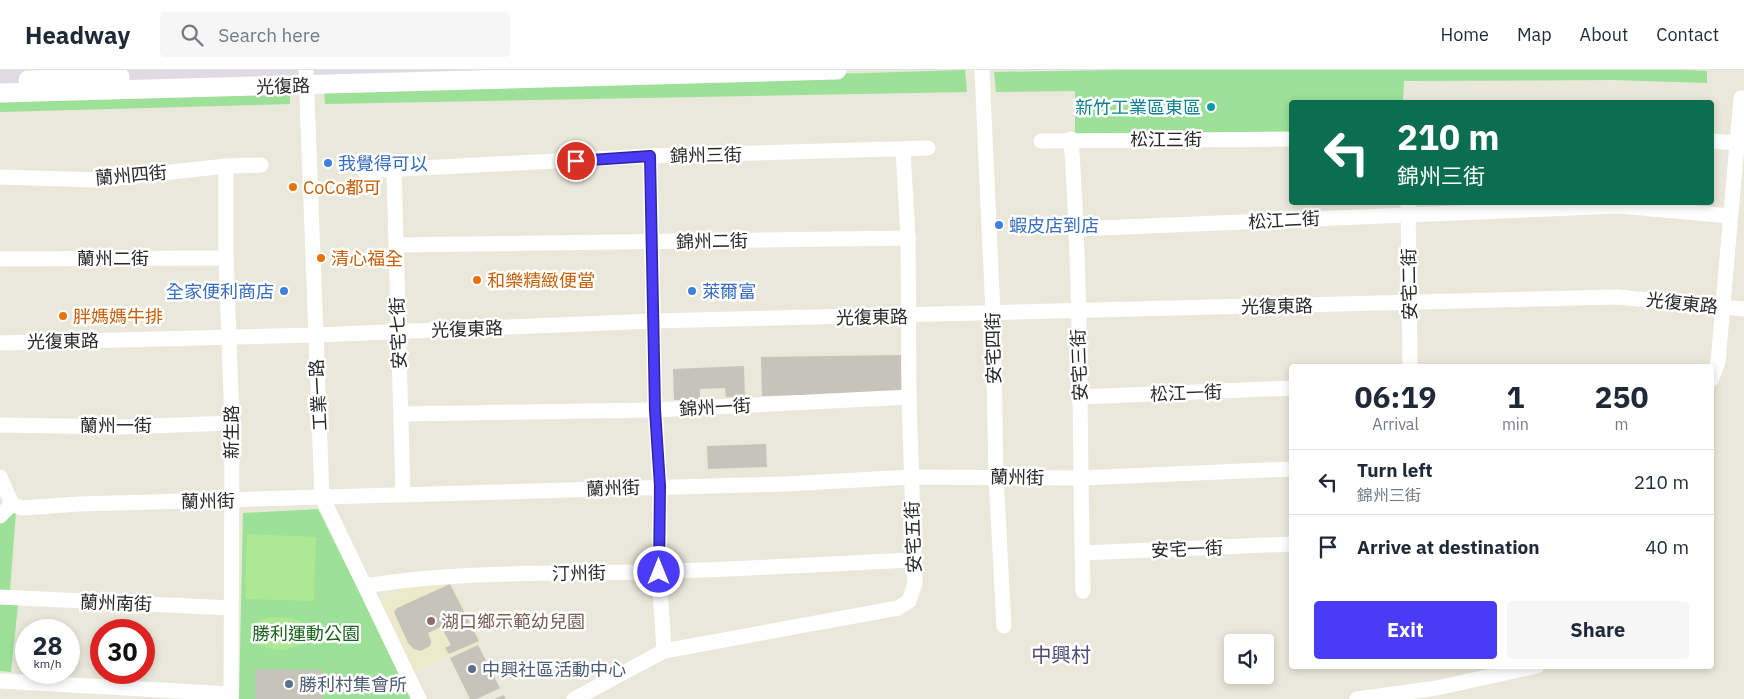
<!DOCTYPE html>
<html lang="en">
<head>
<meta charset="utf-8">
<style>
	:root { --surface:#fff; --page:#f6f6f7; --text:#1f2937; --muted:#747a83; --line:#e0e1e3; --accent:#4a3bf6 }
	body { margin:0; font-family:"IBM Plex Sans","Noto Sans TC",sans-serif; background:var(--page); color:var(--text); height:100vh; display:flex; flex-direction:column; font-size:19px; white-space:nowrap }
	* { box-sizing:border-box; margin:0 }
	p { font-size:16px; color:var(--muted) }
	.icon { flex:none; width:28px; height:28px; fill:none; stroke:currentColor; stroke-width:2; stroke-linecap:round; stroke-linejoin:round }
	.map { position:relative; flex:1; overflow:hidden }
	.drawer { position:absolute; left:1289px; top:294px; width:425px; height:305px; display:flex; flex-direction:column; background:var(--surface); border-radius:5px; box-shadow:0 2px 8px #0003 }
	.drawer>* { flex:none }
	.guide { position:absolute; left:1289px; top:30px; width:425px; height:105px; border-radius:5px; box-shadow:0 2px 8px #0003; background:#0b6e4f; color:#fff; overflow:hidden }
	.controls { position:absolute; left:1224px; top:564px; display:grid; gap:10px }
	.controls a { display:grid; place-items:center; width:50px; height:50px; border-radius:5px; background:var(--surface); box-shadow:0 2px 8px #0003; font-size:25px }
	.speed { position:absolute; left:15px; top:549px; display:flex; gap:10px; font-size:25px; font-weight:700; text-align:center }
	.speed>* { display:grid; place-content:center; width:65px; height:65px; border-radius:50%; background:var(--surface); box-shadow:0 2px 8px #0003; line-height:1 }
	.speed small { font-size:12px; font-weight:400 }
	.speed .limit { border:8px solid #d22; background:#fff; color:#111 }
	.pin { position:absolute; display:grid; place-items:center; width:42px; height:42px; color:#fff; margin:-21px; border:2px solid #fff; border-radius:50%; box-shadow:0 1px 5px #0007 }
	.me { position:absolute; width:55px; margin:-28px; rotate:0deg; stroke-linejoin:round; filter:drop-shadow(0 0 4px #0008) }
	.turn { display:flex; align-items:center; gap:18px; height:105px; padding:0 25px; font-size:22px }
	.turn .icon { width:65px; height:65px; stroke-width:2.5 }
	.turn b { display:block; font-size:35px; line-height:42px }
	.eta { display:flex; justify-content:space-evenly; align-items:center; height:85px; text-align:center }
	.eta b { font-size:30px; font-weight:800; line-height:35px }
	.primary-button { display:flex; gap:10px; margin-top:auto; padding:10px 25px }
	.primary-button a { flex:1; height:58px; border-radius:5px; background:var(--accent); color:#fff; font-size:20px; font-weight:800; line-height:58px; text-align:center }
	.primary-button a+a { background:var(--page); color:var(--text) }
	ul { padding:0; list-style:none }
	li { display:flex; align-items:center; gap:15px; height:65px; padding:0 25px; border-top:1px solid var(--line) }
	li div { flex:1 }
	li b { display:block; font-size:19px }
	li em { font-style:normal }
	header { display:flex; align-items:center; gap:30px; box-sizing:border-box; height:70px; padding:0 25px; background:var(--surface); border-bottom:1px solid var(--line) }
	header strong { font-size:24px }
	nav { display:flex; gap:28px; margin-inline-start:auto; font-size:18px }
	.search { width:350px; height:45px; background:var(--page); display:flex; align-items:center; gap:12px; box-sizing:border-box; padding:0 18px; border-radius:5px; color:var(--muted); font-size:19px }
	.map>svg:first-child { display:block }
	.industrial { fill:#dfdae3 }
	.education { fill:#eceac9 }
	.green { fill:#9ce197 }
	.pitch { fill:#ade892 }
	.building { fill:#c6c4ba }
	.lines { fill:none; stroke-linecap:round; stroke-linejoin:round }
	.minor { stroke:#fff; stroke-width:15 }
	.tertiary { stroke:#fff; stroke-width:19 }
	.route-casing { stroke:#3026a0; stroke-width:12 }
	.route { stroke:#4a3bf6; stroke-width:9 }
	.culture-dot { fill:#0f9aa8; stroke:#fff; stroke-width:2 }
	.shop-dot { fill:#3f7fe0; stroke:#fff; stroke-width:2 }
	.food-dot { fill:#e8710a; stroke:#fff; stroke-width:2 }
	.education-dot { fill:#8d6e63; stroke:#fff; stroke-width:2 }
	.service-dot { fill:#5c6f8a; stroke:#fff; stroke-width:2 }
	.labels { text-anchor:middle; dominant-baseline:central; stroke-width:5; stroke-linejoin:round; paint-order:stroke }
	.street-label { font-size:18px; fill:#282828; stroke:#fff }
	.culture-label { font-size:18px; fill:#0d838f; stroke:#fff; text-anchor:end }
	.shop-label { font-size:18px; fill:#366cbe; stroke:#fff; text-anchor:start }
	.food-label { font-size:18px; fill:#c56008; stroke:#fff; text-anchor:start }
	.education-label { font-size:18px; fill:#785e54; stroke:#fff; text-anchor:start }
	.park-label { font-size:18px; fill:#1b631f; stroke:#fff }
	.service-label { font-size:18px; fill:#4e5e75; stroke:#fff; text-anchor:start }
	.quarter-label { font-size:20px; fill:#4e4a77; stroke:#fff }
</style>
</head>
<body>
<header>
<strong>Headway</strong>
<div class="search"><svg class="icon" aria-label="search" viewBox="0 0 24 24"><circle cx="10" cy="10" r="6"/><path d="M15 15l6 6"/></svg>Search here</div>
<nav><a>Home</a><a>Map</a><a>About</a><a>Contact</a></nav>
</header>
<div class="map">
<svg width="1744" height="629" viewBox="0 0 1744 629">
	<rect width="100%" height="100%" fill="#eae8da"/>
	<path class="industrial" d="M0 0H584L0 19Z"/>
	<path class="education" d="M449 509 482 572 412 602 382 529 404 517Z"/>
	<g class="green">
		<path d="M965 0 967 22 325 34 324 19Z"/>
		<path d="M1121 0H1684L1707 1V13L1612 10 1404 11 1403 32H1291V65L1075 66V21L996 22 994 2Z"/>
		<path d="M290 19V34L0 42V25Z"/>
		<path d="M318 439 413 629H239L243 443Z"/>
		<path d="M16 441 10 520H0V453Z"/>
		<path d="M0 533 18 535 11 602 0 601Z"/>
	</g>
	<g class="pitch">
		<path d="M247 464 316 467 314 531 245 529Z"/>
		<path d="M271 547C287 548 301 546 311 560 291 605 214 562 271 547Z"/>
	</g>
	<g class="building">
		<path d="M901 285 902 323 762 326 761 287Z"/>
		<path d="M744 296 745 327H726L725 318 700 319V329L674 330 673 299Z"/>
		<path d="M766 374 767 397 708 399 707 376Z"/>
		<path d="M450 514 479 571 449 584 445 578 451 575 441 557 428 563 431 571 430 576 421 581 414 579 408 573 394 542 397 538Z"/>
		<path d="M478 575 500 618 477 629H470L450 588Z"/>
		<path d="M255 599 323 600V629H255Z"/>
		<path d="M504 625 506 629H494Z"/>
	</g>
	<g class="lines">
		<g class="minor">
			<path d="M306 0 322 427 419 629"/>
			<path d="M982 0 993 244 996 407 1004 556"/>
			<path d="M1071 69C1082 220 1079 371 1083 521"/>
			<path d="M1041 71 1291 69"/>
			<path d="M1711 71 1736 73"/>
			<path d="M650 86 655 340 660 416 659 502 664 581"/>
			<path d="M226 96V188L232 353 231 629"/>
			<path d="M394 100 403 425"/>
			<path d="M364 101 650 86 928 78"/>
			<path d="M0 107 99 110 226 96 261 95"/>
			<path d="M1408 132 1410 296"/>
			<path d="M1077 159 1619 136 1730 146"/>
			<path d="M396 175 908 168"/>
			<path d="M0 189 226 188"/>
			<path d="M0 273 315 265 654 251 1617 227 1744 239"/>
			<path d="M1711 310 1718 292 1741 28"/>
			<path d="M1080 327 1291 318"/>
			<path d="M402 344 655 340 909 327"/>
			<path d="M0 355 120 357 232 353"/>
			<path d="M0 407 12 434"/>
			<path d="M0 446 12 434 21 438 80 434 785 414 912 407 1080 408 1291 399"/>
			<path d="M1082 483 1291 474"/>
			<path d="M365 516C456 501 549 504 640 502 731 500 822 494 913 490"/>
			<path d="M0 527 231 538"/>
			<path d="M0 611 231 624"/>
			<path d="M574 629 664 581 898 538 909 531 915 513 909 327 908 168 903 80"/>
			<path d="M1357 629 1437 618 1537 596"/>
		</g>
		<g class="tertiary">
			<path d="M28 10 120 7"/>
			<path d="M0 23 837 0"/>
		</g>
	</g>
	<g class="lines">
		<defs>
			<path id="route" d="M576 91 650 86 655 340 660 416 659 502"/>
		</defs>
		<use href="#route" class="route-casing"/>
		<use href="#route" class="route"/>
	</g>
	<circle class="culture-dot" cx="1211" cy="37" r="5"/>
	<g class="shop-dot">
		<circle cx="328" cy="93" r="5"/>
		<circle cx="999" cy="155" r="5"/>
		<circle cx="284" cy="221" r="5"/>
		<circle cx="692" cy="221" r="5"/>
	</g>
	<g class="food-dot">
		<circle cx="293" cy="117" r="5"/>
		<circle cx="321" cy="188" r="5"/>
		<circle cx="477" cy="210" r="5"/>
		<circle cx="63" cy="246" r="5"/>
	</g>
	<circle class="education-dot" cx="431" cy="551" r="5"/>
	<g class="service-dot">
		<circle cx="472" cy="599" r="5"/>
		<circle cx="289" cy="614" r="5"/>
	</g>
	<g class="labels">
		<g class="street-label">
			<text transform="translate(283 16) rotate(-2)">光復路</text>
			<text x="1166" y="69">松江三街</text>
			<text transform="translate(706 85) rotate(-1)">錦州三街</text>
			<text transform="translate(131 105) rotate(-5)">蘭州四街</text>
			<text transform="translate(1284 150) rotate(-3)">松江二街</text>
			<text transform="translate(712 171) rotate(-1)">錦州二街</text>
			<text x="113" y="188">蘭州二街</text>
			<text transform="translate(1409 214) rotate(-91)">安宅二街</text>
			<text transform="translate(1682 233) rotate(6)">光復東路</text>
			<text transform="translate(1277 236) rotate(-1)">光復東路</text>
			<text transform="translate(872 247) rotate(-1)">光復東路</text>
			<text transform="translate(467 259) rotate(-2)">光復東路</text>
			<text transform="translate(398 263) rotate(-92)">安宅七街</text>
			<text transform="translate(63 271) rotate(-1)">光復東路</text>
			<text transform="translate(993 278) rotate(-91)">安宅四街</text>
			<text transform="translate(1079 295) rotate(-92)">安宅三街</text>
			<text transform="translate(1186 323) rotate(-2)">松江一街</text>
			<text transform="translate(318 325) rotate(-93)">工業一路</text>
			<text transform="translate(715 337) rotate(-3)">錦州一街</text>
			<text x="116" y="355">蘭州一街</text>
			<text transform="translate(231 362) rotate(-90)">新生路</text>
			<text transform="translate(1017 407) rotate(1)">蘭州街</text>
			<text transform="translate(613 418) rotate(-2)">蘭州街</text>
			<text transform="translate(208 431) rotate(-1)">蘭州街</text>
			<text transform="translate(913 467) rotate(-92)">安宅五街</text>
			<text transform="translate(1187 479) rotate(-2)">安宅一街</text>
			<text transform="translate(579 503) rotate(-1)">汀州街</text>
			<text transform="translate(116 533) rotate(2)">蘭州南街</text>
		</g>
		<g class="culture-label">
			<text x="1201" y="37">新竹工業區東區</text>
		</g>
		<g class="shop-label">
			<text x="338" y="93">我覺得可以</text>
			<text x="1009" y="155">蝦皮店到店</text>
			<text x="274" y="221" text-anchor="end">全家便利商店</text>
			<text x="702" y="221">萊爾富</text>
		</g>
		<g class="food-label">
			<text x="303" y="117">CoCo都可</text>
			<text x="331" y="188">清心福全</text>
			<text x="487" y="210">和樂精緻便當</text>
			<text x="73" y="246">胖媽媽牛排</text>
		</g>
		<g class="education-label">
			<text x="441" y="551">湖口鄉示範幼兒園</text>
		</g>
		<g class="park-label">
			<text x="306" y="563">勝利運動公園</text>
		</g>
		<g class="service-label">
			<text x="482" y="599">中興社區活動中心</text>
			<text x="299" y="614">勝利村集會所</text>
		</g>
		<g class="quarter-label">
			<text x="1061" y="584">中興村</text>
		</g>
	</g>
</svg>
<div class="controls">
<a><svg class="icon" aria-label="sound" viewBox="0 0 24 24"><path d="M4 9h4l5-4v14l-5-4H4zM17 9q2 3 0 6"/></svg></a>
</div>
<div class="speed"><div>28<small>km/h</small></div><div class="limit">30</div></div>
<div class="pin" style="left:576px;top:91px;background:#d93025"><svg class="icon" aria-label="arrive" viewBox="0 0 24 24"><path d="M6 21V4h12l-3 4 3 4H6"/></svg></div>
<svg class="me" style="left:659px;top:502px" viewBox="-20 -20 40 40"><circle r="17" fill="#4a3bf6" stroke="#fff" stroke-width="3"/><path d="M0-11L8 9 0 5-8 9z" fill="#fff"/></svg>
<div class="guide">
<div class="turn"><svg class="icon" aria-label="left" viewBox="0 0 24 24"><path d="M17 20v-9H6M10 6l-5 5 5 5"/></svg><div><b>210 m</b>錦州三街</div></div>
</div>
<section class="drawer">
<div class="eta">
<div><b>06:19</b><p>Arrival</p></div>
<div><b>1</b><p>min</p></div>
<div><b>250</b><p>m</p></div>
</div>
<ul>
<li><svg class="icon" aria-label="left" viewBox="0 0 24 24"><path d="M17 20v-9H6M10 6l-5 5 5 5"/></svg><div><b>Turn left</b><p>錦州三街</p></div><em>210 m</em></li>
<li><svg class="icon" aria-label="arrive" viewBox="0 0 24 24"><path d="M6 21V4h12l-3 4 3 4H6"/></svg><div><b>Arrive at destination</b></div><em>40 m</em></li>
</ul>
<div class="primary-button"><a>Exit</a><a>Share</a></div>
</section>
</div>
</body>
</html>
